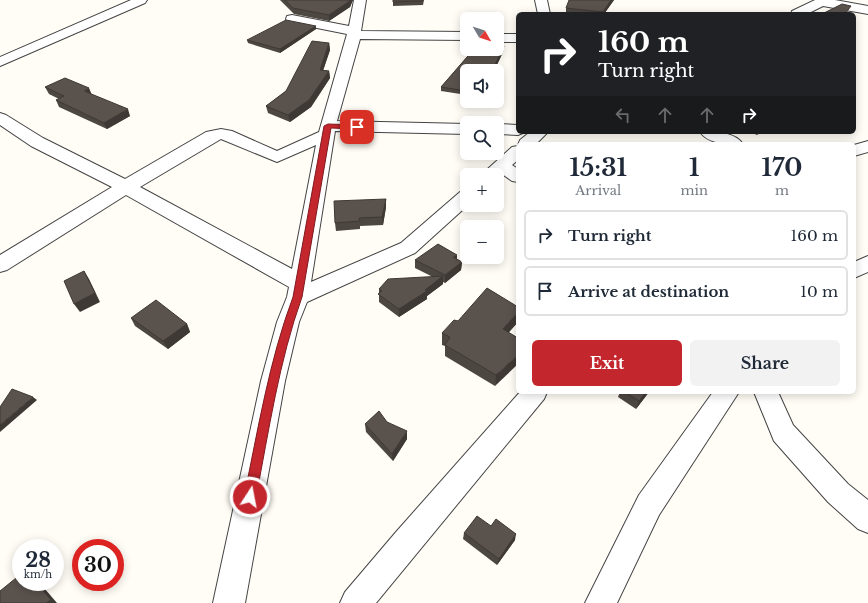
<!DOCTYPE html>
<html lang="en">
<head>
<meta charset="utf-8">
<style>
	:root { --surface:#fff; --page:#f2f2f3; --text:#1f2937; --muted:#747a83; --line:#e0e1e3; --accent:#c4262e }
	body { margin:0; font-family:"Libre Baskerville",serif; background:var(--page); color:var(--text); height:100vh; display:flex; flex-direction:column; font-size:15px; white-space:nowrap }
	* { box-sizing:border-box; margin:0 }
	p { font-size:13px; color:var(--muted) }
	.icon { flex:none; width:22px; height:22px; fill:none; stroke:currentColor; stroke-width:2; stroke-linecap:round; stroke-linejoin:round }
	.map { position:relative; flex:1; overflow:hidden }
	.sheet { position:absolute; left:516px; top:142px; width:340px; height:252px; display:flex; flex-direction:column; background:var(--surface); border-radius:6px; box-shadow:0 2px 10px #0003 }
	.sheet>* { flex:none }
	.guide { position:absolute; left:516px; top:12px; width:340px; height:122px; border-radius:6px; box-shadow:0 2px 10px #0003; background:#202124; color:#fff; overflow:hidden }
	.needle { width:26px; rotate:129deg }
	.fabs { position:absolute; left:460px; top:12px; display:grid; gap:8px }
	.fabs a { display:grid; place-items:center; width:44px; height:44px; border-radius:6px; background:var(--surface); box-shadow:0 2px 10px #0003; font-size:20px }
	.speed { position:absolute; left:12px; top:539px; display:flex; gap:8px; font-size:20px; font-weight:700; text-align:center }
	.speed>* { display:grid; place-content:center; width:52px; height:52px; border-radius:50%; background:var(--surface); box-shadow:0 2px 10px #0003; line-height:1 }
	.speed small { font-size:10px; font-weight:400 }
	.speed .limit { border:6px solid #d22; background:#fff; color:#111 }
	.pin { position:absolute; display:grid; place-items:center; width:34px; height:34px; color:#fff; margin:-17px; border-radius:8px; box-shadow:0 2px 6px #0006 }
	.me { position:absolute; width:44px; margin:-22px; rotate:11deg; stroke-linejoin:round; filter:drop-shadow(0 0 3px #0008) }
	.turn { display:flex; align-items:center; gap:14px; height:84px; padding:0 16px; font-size:18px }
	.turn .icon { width:52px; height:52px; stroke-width:2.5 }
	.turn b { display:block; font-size:28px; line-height:34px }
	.lanes { display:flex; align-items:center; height:38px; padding:0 16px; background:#0003; justify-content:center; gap:20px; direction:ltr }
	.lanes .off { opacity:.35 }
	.eta { display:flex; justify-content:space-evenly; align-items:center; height:68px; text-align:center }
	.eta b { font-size:24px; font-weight:800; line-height:28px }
	.action { display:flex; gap:8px; margin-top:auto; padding:8px 16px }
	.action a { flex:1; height:46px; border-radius:6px; background:var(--accent); color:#fff; font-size:16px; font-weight:800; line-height:46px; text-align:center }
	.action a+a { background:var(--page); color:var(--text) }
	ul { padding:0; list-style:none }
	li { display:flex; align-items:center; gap:12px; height:50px; margin:0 8px 6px; padding:0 8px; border:2px solid var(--line); border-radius:6px }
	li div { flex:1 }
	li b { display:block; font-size:15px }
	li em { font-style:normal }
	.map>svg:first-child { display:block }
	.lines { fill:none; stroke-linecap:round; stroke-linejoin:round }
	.minor-casing { stroke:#444; stroke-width:2 }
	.minor { fill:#fff; fill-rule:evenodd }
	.wall { fill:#4d4742 }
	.shaded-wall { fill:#3f3936 }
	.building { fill:#5a524d; stroke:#3f3936 }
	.route { fill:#c4262e; stroke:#7f191e }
</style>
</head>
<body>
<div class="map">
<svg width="868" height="603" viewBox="0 0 868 603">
	<rect width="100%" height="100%" fill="#fffdf5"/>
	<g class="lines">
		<defs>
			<g id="minor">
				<path d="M131 0H147L145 3 0 66V57Z"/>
				<path d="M354 0H366L361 31 467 32V40L360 39 337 121 467 124V134L335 131 311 282 401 243 460 192 467 190V205H468L415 253 307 302 299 322 285 381 245 603H213L261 381 277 322 287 297 289 287 126 195 7 270 0 272V255L112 187 31 146 0 125V113L6 115 43 138 125 179 206 132 221 129 232 131 277 151 319 132 347 34 287 22 286 19 287 16 292 15 349 26ZM221 139 277 162 316 145 292 269 140 187Z"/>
				<path d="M535 0H547L550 14H538Z"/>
				<path d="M815 0H835L868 6V14L823 6 807 14H791L792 11Z"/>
				<rect x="497" y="34" width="21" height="8"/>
				<path d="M497 124 518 125V132H525L518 135 497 134Z"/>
				<path d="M530 132H548L536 144 518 145 520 140Z"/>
				<path d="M700 132C714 132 734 131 743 144 729 144 709 145 700 132Z"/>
				<path d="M868 141V152L854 156V145Z"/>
				<path d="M518 146V160L512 165 518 169V182L512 181 502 174 497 178V175H481L512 147Z"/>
				<path d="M868 256V272L854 278V262Z"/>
				<path d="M520 392H547L544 399 376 603H340L345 592 396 532Z"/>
				<path d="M713 392H739L659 515 617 603H585L639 495Z"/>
				<path d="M754 392H778L793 425 848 484 868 500V533L858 529 828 502 774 441Z"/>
			</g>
		</defs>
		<use href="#minor" class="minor-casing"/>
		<use href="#minor" class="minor"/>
	</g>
	<g class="wall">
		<path d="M280 0H353L350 7 329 21 294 14Z"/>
		<path d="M393 0H424L423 5 393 6Z"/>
		<path d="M614 0 604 14H566V8Z"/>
		<path d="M316 26V29L280 53 248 43 247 40Z"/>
		<path d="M329 43 330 50 323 70 329 71 330 78 311 107 290 122 268 113 266 106 286 91Z"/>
		<path d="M497 45 504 46V50L494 71H467V95L441 91V87L474 49H497Z"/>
		<path d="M45 87 91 94 130 116 107 129 59 107 56 100 59 99 49 94Z"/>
		<path d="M750 132H762L757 135Z"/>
		<path d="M386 199V207L383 225 360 226V229L336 231 335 223Z"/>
		<path d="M457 259 462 262 461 270 445 283 443 282V284L427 296V299L399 317 379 302V289L433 277 415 268V260Z"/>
		<path d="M131 318 187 324 190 332 168 349 135 326Z"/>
		<path d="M518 322 509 332 495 386 445 356V346L442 345V333Z"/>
		<path d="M620 392H649L636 409 618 397Z"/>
		<path d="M387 422 407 439 393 461 366 432 365 424Z"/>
		<path d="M491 526 515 540 497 565 463 539 464 533Z"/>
	</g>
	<g class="shaded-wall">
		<path d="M350 0H353L350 7 329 21V15Z"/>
		<path d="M611 0H614L604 14H602L603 12Z"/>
		<path d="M316 26V29L280 53V49Z"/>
		<path d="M329 43 330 50 321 77 320 70Z"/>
		<path d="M504 46V50L494 71H492Z"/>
		<path d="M329 71 330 78 311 107 290 122 288 115Z"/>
		<path d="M89 88 92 95 84 91Z"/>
		<path d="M128 109 130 116 107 129 104 123Z"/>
		<path d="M386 199V207L383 225 382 217Z"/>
		<path d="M457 255V263L453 257Z"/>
		<path d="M462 262 461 270 445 283V275Z"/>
		<path d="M84 271 89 279 100 302 80 312 74 304Z"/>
		<path d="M443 276V284L427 296V299L399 317V309Z"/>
		<path d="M518 312V322L502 340 503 329Z"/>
		<path d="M187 324 190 332 168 349 163 341Z"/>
		<path d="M518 355V364L495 386 496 375Z"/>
		<path d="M646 392H649L636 409 639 401Z"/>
		<path d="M33 397 37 400 0 432V425Z"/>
		<path d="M407 431V439L393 461 392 454Z"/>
		<path d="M516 534 515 540 497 565 499 559Z"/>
		<path d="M36 582H39L57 603H46Z"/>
	</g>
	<g class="building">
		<path d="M285 0H350V1L329 15 293 8Z"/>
		<path d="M393 0H423V1L393 2Z"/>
		<path d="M569 0H611L603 12 566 8Z"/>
		<path d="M842 4 851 6 845 14H822Z"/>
		<path d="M286 20 316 26 280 49 247 40Z"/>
		<path d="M312 41 329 43 320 70 329 71 309 100 288 115 266 106 286 91Z"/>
		<path d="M497 45 504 46 492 71H467V91L441 87 474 49H497Z"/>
		<path d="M65 78 89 88 84 91 128 109 104 123 56 100 64 96 45 87Z"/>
		<path d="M386 199 382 217 359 218 360 221 335 223 334 201Z"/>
		<path d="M438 244 457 255 453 257 462 262 445 275 415 260Z"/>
		<path d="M84 271 95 293 74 304 64 281Z"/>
		<path d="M443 276 425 290 427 291 399 309 378 294 382 291 379 289 388 279Z"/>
		<path d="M487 288 518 307V312L503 329 518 338V355L496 375 445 345 450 337 442 333 454 320 458 321Z"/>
		<path d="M156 300 187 324 163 341 131 318Z"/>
		<path d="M12 389 33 397 0 425V407Z"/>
		<path d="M625 392H646L639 401Z"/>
		<path d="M379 411 387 422 407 431 392 454 365 424Z"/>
		<path d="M477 516 491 526 496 519 516 534 499 559 464 533Z"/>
		<path d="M21 574V582H36L51 600 46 603H0V591Z"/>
	</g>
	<path class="route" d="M328 124 357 125 360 127 357 129 331 128 302 297C279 361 269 430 256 497L254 501 250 503 246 501 244 497C258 430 269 361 293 297L324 126Z"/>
</svg>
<div class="fabs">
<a><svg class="needle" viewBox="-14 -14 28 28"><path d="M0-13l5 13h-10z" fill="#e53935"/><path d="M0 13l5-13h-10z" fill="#747a83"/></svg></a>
<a><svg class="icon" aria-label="sound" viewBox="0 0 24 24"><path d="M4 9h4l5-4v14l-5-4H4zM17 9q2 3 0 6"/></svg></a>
<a><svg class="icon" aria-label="search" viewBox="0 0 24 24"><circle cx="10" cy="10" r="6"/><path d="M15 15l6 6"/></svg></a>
<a>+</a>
<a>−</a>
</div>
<div class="speed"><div>28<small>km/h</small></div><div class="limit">30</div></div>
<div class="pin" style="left:357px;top:127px;background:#d93025"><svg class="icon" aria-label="arrive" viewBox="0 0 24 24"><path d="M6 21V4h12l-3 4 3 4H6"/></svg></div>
<svg class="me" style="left:250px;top:497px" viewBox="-20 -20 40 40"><circle r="17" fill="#c4262e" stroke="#fff" stroke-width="3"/><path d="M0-11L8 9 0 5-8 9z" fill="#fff"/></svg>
<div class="guide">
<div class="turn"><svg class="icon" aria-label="right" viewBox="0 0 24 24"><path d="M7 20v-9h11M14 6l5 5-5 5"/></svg><div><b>160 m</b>Turn right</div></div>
<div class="lanes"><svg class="icon off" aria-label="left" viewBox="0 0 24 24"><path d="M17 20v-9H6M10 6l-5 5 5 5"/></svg><svg class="icon off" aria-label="ahead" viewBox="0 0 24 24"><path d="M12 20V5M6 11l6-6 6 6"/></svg><svg class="icon off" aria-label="ahead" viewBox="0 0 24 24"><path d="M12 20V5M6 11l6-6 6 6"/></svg><svg class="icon" aria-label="right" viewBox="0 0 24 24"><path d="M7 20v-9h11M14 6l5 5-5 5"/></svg></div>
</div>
<section class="sheet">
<div class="eta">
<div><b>15:31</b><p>Arrival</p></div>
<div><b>1</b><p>min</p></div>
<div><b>170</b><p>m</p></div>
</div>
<ul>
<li><svg class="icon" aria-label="right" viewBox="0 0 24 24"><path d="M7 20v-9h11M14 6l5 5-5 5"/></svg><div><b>Turn right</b></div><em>160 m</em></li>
<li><svg class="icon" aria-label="arrive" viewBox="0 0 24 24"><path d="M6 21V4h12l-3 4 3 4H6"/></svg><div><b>Arrive at destination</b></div><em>10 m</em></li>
</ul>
<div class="action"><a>Exit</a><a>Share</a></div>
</section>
</div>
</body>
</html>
